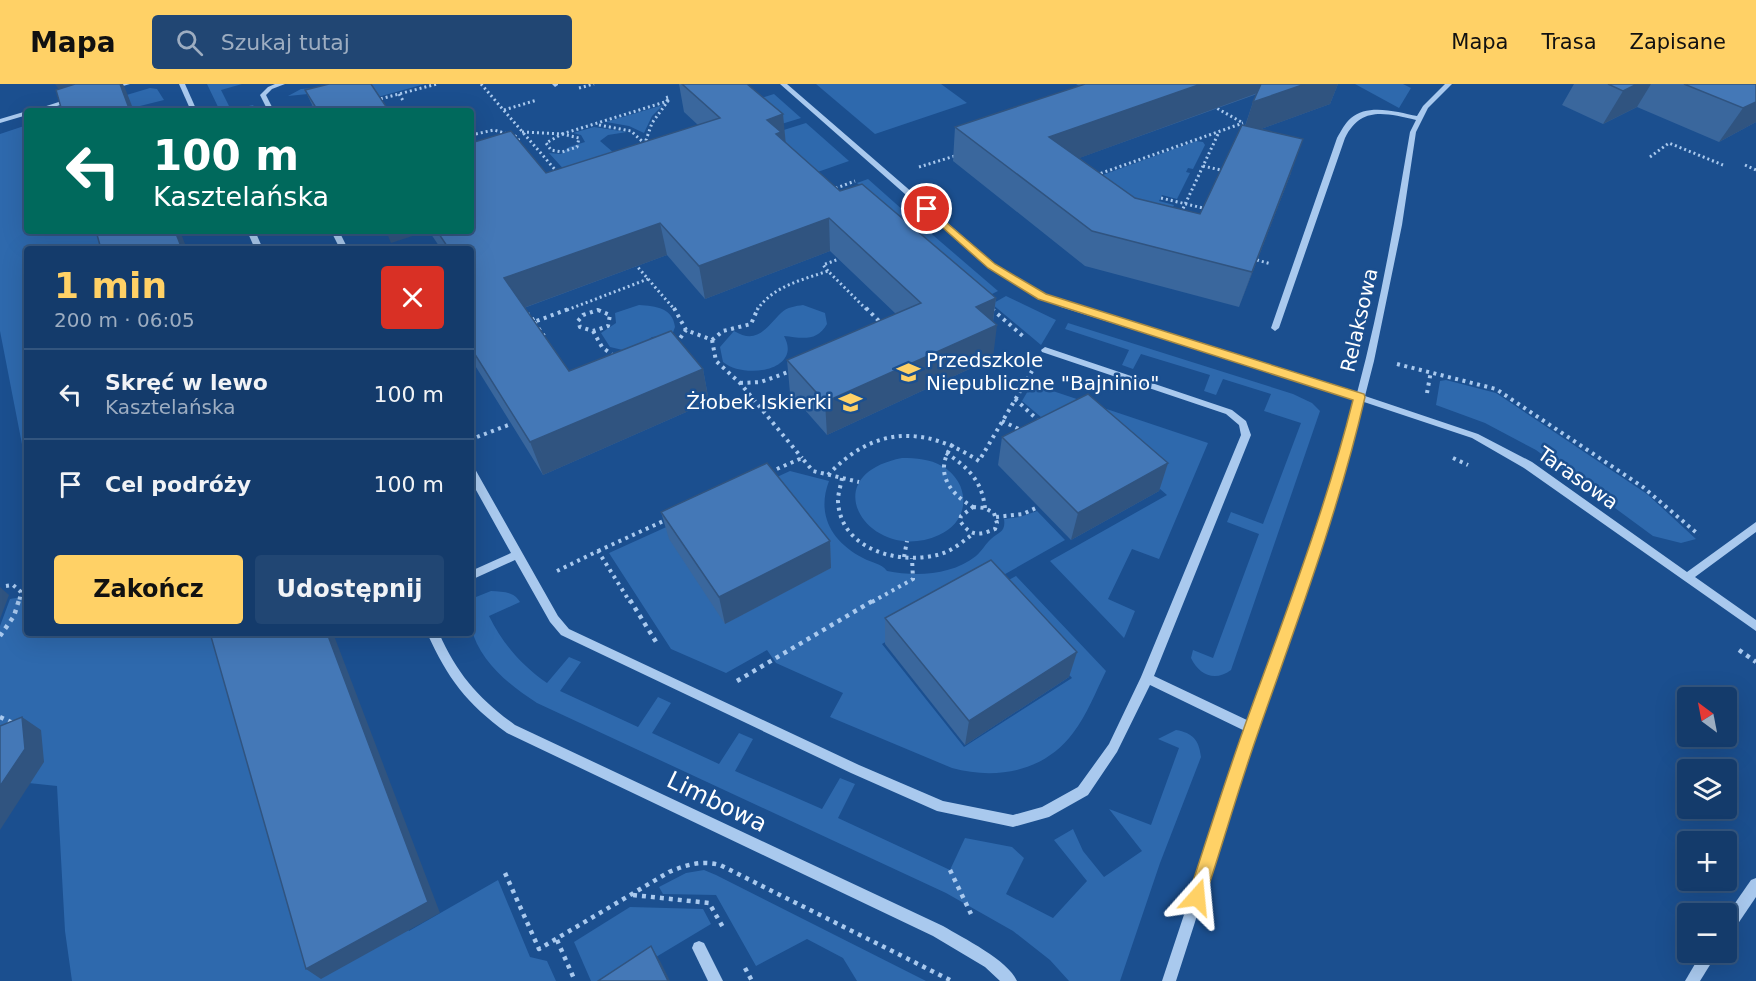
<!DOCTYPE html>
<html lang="pl">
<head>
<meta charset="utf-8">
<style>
	:root { --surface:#143b6b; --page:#214673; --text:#f1f3f6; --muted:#9dadc1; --line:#33557e; --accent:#ffd166 }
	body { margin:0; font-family:"DejaVu Sans",sans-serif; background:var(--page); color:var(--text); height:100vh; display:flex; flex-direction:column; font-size:22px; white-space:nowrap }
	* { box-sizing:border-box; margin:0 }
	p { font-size:20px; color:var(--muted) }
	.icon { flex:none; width:33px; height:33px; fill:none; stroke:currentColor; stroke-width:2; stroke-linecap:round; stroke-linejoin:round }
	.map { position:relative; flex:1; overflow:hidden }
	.panel { position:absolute; left:24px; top:162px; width:450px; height:390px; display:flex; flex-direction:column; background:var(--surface); border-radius:6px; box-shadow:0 6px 24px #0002,0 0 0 2px var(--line) }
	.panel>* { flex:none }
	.top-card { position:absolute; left:24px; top:24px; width:450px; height:126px; border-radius:6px; box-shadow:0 6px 24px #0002,0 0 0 2px var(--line); background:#00695c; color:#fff; overflow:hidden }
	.needle { width:39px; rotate:328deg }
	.controls { position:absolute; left:1677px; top:603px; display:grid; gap:12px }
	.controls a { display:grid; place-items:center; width:60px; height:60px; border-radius:6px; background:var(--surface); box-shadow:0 6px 24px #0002,0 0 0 2px var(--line); font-size:30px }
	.pin { position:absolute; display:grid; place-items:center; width:51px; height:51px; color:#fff; margin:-26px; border:3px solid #fff; border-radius:50%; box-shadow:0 2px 6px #0007 }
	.me { position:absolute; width:66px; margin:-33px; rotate:18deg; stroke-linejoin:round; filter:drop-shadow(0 0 4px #0008) }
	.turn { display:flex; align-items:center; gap:21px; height:126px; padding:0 30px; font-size:27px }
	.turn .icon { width:78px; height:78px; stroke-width:2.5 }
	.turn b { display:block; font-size:42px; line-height:51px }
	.round { display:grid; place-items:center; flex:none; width:63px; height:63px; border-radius:6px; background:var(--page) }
	.head { display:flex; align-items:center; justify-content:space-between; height:102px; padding:0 30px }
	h1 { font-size:36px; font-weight:700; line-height:45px; color:var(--accent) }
	.primary-button { display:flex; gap:12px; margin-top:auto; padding:12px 30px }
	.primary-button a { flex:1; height:69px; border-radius:6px; background:var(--accent); color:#111; font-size:24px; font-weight:700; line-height:69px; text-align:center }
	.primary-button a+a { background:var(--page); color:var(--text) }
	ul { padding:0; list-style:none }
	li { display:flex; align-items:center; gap:18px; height:90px; padding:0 30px; border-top:2px solid var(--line) }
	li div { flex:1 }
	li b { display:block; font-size:22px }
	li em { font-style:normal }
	header { display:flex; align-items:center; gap:36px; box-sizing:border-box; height:84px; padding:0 30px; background:var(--accent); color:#111 }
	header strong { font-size:28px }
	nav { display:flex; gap:33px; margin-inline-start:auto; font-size:21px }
	.search { width:420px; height:54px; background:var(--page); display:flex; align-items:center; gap:15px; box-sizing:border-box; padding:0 21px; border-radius:6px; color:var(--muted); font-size:22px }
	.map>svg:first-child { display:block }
	.green { fill:#2e69ad }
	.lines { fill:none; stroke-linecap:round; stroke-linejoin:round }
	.path-far2 { stroke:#a9c9ee; stroke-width:3; stroke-dasharray:2 3; stroke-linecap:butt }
	.path-far1 { stroke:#a9c9ee; stroke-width:4; stroke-dasharray:3 4.5; stroke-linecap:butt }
	.path { stroke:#a9c9ee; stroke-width:4.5; stroke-dasharray:4 5; stroke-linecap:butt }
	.minor { fill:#a9c9ee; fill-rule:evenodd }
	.wall { fill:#3a679d; fill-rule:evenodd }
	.shaded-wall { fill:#305480 }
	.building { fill:#4478b7; stroke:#305480; stroke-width:1.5 }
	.route { fill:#ffd166; stroke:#a68842; stroke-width:1.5 }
	.labels { text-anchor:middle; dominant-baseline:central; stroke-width:5; stroke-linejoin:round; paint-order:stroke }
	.street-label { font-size:20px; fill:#fff; stroke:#1b4f8f }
	.poi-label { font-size:20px; fill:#fff; stroke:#1b4f8f; text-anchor:start }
	.near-street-label { font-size:24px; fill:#fff; stroke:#1b4f8f }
</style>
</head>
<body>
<header>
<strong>Mapa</strong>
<div class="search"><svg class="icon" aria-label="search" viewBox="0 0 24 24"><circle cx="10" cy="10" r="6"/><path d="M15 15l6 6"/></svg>Szukaj tutaj</div>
<nav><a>Mapa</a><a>Trasa</a><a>Zapisane</a></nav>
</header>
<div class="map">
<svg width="1756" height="897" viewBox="0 0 1756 897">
	<rect width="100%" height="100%" fill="#1b4f8f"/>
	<g class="green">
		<path d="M207 0H242L221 6 231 26 253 21 255 24 220 27Z"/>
		<path d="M364 0H425L327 27H297L314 21 308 10 288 12 301 5Z"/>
		<path d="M816 0H941L967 19 875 50Z"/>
		<path d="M1355 0H1403L1411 4 1399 24Z"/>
		<path d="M150 4 157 5 164 16 120 27H73Z"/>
		<path d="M774 10 801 34 775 42 748 18Z"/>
		<path d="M663 21 652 32 644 49 629 42 606 38Z"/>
		<path d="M806 39 849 77 723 121 771 50Z"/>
		<path d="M27 41V147H103L108 165H27V386L0 247V50Z"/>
		<path d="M594 43 627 48 608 51 600 57 614 69 568 90 549 69 561 70 569 63 585 58 581 51 573 49Z"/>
		<path d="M1196 57 1203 58 1205 61 1193 85 1188 84 1186 88 1190 89 1177 115 1162 111 1159 117 1174 121 1162 146 1086 97Z"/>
		<path d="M868 95 913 135 902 139 857 99Z"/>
		<path d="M920 140 998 207 984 214 907 144Z"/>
		<path d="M1006 212 1056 236 1041 261 992 220Z"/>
		<path d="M639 221C656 222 673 224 675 243L672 251 652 253 631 268 610 263 601 249 616 239 615 229Z"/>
		<path d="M803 221 825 229 827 240C817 258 802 254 784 252 803 286 745 296 723 278L720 263 734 247C757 261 766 244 781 229 787 223 796 222 803 221Z"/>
		<path d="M1068 239 1293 310 1312 319 1320 327 1231 586C1215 598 1199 591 1191 574L1193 566 1213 574 1259 450 1227 438 1231 428 1263 440 1301 339 1264 327 1271 310 1223 295 1216 311 1204 307 1210 291 1141 270 1133 285 1122 281 1129 266 1065 245Z"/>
		<path d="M1446 296 1496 309 1647 410 1696 455 1681 459 1653 452 1536 366 1485 339 1436 321 1440 297Z"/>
		<path d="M1032 300 1208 359 1159 475 1132 465 1108 515 1135 527 1124 554 1050 477 1167 411 1084 339 1061 350 1022 317Z"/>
		<path d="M902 374C916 374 930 375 942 382 971 399 971 437 939 451 871 482 810 392 902 374Z"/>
		<path d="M790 387 829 397C816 431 832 458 863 474 872 479 881 479 887 487 917 493 952 491 976 472 982 467 986 459 991 455 999 448 1006 448 1004 435L1020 433 1037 427 1065 456 882 560 964 663 1072 594 992 505 1016 492 1106 587C1096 607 1087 631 1073 649 1044 688 996 696 952 684L830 633 843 609 776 579 767 566 726 589 671 565 609 469Z"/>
		<path d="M491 507C502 508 514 507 520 518L489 532C503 560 521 581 547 599L569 573 581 578 560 607 638 643 658 613 671 619 652 649 719 680 739 649 753 655 735 687 822 725 840 694 855 700 838 734 950 786 965 754 1012 763 1024 774 1006 810 1053 834 1087 797 1054 756 1073 745 1083 767 1104 793 1142 767 1109 725 1151 741 1179 664 1158 655 1176 646C1193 649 1199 656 1201 673L1160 779 1120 897H1069L1050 876 1013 847 946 809 537 619C509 601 479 577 471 543 469 534 471 524 471 515Z"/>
		<path d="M27 512V549H220L409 847 498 796 530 873 547 877 556 897H72L65 847 57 702 0 696V542L10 515Z"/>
		<path d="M704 786 716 791 926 897H857L843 874 807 855 756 882 716 811 663 810 659 803 686 789Z"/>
		<path d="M630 823 703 825 711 840 616 897H591L574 858Z"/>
	</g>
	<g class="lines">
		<g class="path-far2">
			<path d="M481 0 558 89"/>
			<path d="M579 4 594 0"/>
			<path d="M399 10 404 18"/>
			<path d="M668 13 665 14 668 17"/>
			<path d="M376 16 437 0"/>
			<path d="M1213 22 1243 39"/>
			<path d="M504 26 537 16"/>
			<path d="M599 41 631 47 645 60"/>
			<path d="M522 48 562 50"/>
			<path d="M562 50 579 54 577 63 562 68 551 66 546 59Z"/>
			<path d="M562 50 668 17 652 39 645 59"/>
			<path d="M471 51 494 46 518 53 520 63"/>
			<path d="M1650 73 1669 59 1723 81"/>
			<path d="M1745 81 1756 86"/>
			<path d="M1203 82 1225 87"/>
			<path d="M919 83 958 71"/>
			<path d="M1096 91 1243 39"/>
			<path d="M831 106 855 97"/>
			<path d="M1161 114 1207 125"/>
			<path d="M1181 129 1219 48"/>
			<path d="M1257 176 1271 180"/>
			<path d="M635 180 675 226"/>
			<path d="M828 187 823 181 839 175"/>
			<path d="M567 226 648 195"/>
			<path d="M757 226C773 202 802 196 828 187L867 226"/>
		</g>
		<g class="path-far1">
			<path d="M674 224 686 246 712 256"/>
			<path d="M866 224 881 239"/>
			<path d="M992 225 1025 254"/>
			<path d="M598 226 610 231 608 242 593 247 580 243 578 237 583 231Z"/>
			<path d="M527 231 530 230 534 238 571 224"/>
			<path d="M534 238 544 252"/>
			<path d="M593 247 602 263 614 272"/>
			<path d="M712 256 723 247 751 240 758 224"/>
			<path d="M712 256 716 277 740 299 802 374"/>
			<path d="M676 260 686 246"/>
			<path d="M1397 280 1496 305 1643 403 1699 451"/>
			<path d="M740 299 761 298 791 287"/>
			<path d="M1427 309 1431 287"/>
			<path d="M1015 315 1041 339"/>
			<path d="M1002 337 1023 347"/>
			<path d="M477 353 511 340"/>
			<path d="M953 360C934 386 947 408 973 423"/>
			<path d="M946 369C968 383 982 397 985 424"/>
			<path d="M1453 374 1468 381"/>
			<path d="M770 388 802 374 813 387 859 398"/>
			<path d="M828 391C874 342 924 341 979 377L1032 287"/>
			<path d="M842 394C841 401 838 409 838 417 840 465 898 481 937 471 951 468 962 458 973 450"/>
			<path d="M973 423 985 424 994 429 997 439 995 445C979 452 970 452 960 437L961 432Z"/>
			<path d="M996 433 1023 430 1038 423"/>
			<path d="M598 467 668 435"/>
			<path d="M904 473 907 457"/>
			<path d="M557 487 598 467 630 518"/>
			<path d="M6 502 13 501 21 508 19 518"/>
			<path d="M872 518 913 495 912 474"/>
		</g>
		<g class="path">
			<path d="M630 516 658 561"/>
			<path d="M0 552 14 532 19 516"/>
			<path d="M1739 566 1756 578"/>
			<path d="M737 597 874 516"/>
			<path d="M0 633 13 639"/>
			<path d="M950 786 971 830"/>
			<path d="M505 789 539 865 669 788C686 781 701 776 720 781L952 897"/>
			<path d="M633 811 709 819 724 845"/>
			<path d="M557 856 575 897"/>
			<path d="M745 884 752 897"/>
		</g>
		<g class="minor">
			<path d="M118 0H130L109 6 106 4Z"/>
			<path d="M179 0H185L197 27H191Z"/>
			<path d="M275 0H285L272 5 266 11 274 27H268L260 11 268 3Z"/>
			<path d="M552 0H558V1L555 3Z"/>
			<path d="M780 0H787L995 180 1031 203 1067 219 1357 309C1380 223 1395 136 1410 48L1416 36C1385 29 1361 22 1345 54L1279 244 1275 247 1271 244 1337 54C1341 47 1345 39 1351 34 1368 19 1398 28 1417 32L1423 22 1445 0H1452L1428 24 1416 48 1402 141 1374 277 1365 312 1478 350 1532 378 1687 488 1756 438V448L1695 493 1756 536V547L1524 384 1472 354 1364 318C1335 428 1297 535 1259 642 1229 726 1204 812 1176 897H1162L1245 647 1150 601 1117 668 1088 711 1049 733 1013 743 937 727 851 689 561 551 550 538 515 476 471 496V487L511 469 471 397V384L475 385 558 532 569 545 859 681 943 717 1013 731 1042 723 1078 703 1109 660 1141 593 1241 351 1239 341 1226 330 1042 268 1041 266 1045 263 1232 326 1246 337 1251 351 1154 592 1249 637 1278 558 1345 353 1355 315 1061 223 1025 207 989 184Z"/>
			<path d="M71 14 73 15V17L41 27H31Z"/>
			<path d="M27 27V31L0 39V35Z"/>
			<path d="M247 147H255L263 165H255Z"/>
			<path d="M331 147H339L348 165H340Z"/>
			<path d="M427 549H439C457 590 479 615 515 641L943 842C963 854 1008 876 1017 897H1000L985 883 933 852 507 649C466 619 448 595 427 549Z"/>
			<path d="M1756 794V813L1731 850 1726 852V832L1751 796Z"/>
			<path d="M699 857 704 859 723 897H708L692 864 694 859Z"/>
			<path d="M1702 868H1718L1700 897H1685Z"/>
		</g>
	</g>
	<g class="wall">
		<path d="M679 0H747L785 59 840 107 996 214 993 238V274L827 351 790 309 787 276 896 230 830 167 705 215 667 171 524 224 569 287 703 285 709 318 543 391 471 275V165H441L429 147H471L546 89 698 41 684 28Z"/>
		<path d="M1076 0H1338L1330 20 1261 45 1291 89 1239 223 1085 182 953 77 955 43 1079 2ZM1257 10 1253 18 1245 42 1200 130 1135 114 1079 74Z"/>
		<path d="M1574 0H1756V38L1719 58 1637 23 1603 40 1562 21Z"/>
		<path d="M305 6 389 27H315Z"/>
		<path d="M1002 353 1168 379 1159 407 1071 456 998 381Z"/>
		<path d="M661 428 830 457 831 484 725 540 669 455Z"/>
		<path d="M885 534 1077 568 1069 593 965 661 885 560Z"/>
	</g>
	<g class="shaded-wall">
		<path d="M55 0H115L65 14Z"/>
		<path d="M120 0H123L125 4 134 27H130Z"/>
		<path d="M1201 0H1265L1263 7 1044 87 1049 53Z"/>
		<path d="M1305 0H1338L1330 20 1242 52 1253 18Z"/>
		<path d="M1637 0H1651L1637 23 1603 40 1623 7Z"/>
		<path d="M1756 18V38L1719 58 1743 24Z"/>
		<path d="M783 30 786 62 783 80 767 36Z"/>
		<path d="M1303 55 1291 89 1239 223 1252 188Z"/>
		<path d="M829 134 830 167 705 215 699 182Z"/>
		<path d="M660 139 667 171 515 227 504 194Z"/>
		<path d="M175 147H180L187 165H182Z"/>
		<path d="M386 147H428L391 159Z"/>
		<path d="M996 214 992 243 997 241 993 274 827 351 825 318 976 223Z"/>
		<path d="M703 285 709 318 543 391 530 358Z"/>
		<path d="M1168 379 1159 407 1071 456 1078 429Z"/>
		<path d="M830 457 831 484 725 540 719 513Z"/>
		<path d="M0 503 9 511 0 535Z"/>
		<path d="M327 549H333L440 829 321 895 306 885Z"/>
		<path d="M1077 568 1069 593 965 661 969 637Z"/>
		<path d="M22 633 41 646 44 678 0 746V702Z"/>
		<path d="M651 862 660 877 670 897H668Z"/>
	</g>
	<g class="building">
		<path d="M75 0H120L130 27H62L56 6Z"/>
		<path d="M329 0H371L389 27H318L305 6Z"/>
		<path d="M682 0H747L783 30 767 36 781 48 776 50 840 107 862 100 996 214 976 223 997 241 825 318 787 276 921 219 829 134 699 182 660 139 504 194 569 287 671 247 703 285 530 358 471 264V165H449L437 147H471V59L511 47 546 89 720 34Z"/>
		<path d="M1085 0H1201L1049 53 1135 114 1200 130 1242 41 1303 55 1252 188 1092 147 955 43Z"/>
		<path d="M1261 0H1305L1253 18Z"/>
		<path d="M1608 0H1637L1623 7Z"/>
		<path d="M1684 0H1756V18L1743 24Z"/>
		<path d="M96 147H175L182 165H101Z"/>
		<path d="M1088 310 1168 379 1078 429 1002 353Z"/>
		<path d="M767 379 830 457 719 513 661 428Z"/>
		<path d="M991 476 1077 568 969 637 885 534Z"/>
		<path d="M210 549H327L428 818 306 885Z"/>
		<path d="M22 633 25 665 0 702V642Z"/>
		<path d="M651 862 668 897H598Z"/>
	</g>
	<path class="route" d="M927 122 995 180 1046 210 1364 310 1365 313C1339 426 1298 535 1260 643 1240 699 1224 756 1205 813L1203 819 1197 822 1190 819 1188 813C1206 757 1224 700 1244 644 1283 536 1325 428 1353 316L1038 215 988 184 924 127 922 125Z"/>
	<defs>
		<symbol id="school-bare" viewBox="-9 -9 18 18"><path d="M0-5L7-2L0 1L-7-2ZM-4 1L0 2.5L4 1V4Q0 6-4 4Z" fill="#ffd166" stroke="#1b4f8f" stroke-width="2.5" paint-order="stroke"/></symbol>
	</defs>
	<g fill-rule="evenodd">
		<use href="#school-bare" x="892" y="272" width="33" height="33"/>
		<use href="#school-bare" x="834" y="302" width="33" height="33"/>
	</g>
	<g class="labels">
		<g class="street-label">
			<text transform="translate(1359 236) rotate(-77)">Relaksowa</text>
			<text transform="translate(1578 394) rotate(35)">Tarasowa</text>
		</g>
		<g class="poi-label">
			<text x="926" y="276">Przedszkole<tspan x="926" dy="23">Niepubliczne "Bajninio"</tspan></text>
			<text x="832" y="318" text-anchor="end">Żłobek Iskierki</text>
		</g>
		<g class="near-street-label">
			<text transform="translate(717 718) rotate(26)">Limbowa</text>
		</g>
	</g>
</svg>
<div class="controls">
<a><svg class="needle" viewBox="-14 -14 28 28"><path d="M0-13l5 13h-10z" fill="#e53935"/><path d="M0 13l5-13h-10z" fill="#9dadc1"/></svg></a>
<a><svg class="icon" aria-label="layers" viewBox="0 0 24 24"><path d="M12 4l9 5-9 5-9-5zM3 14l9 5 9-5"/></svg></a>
<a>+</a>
<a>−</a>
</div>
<div class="pin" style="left:927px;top:125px;background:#d93025"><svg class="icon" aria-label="arrive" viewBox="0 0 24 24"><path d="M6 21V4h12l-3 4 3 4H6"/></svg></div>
<svg class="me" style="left:1197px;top:813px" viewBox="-20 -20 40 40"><path d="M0-17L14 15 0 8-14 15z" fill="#ffd166" stroke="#fff" stroke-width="4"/></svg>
<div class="top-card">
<div class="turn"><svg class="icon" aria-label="left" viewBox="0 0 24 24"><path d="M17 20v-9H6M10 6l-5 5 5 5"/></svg><div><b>100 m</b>Kasztelańska</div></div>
</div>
<section class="panel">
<div class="head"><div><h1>1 min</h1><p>200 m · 06:05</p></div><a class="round" style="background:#d93025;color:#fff"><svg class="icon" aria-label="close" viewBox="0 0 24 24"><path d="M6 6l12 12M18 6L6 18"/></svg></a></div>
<ul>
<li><svg class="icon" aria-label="left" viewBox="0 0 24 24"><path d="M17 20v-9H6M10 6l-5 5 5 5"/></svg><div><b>Skręć w lewo</b><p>Kasztelańska</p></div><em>100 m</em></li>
<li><svg class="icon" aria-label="arrive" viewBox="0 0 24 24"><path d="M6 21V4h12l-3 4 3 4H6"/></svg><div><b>Cel podróży</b></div><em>100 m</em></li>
</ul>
<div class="primary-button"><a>Zakończ</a><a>Udostępnij</a></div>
</section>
</div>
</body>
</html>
